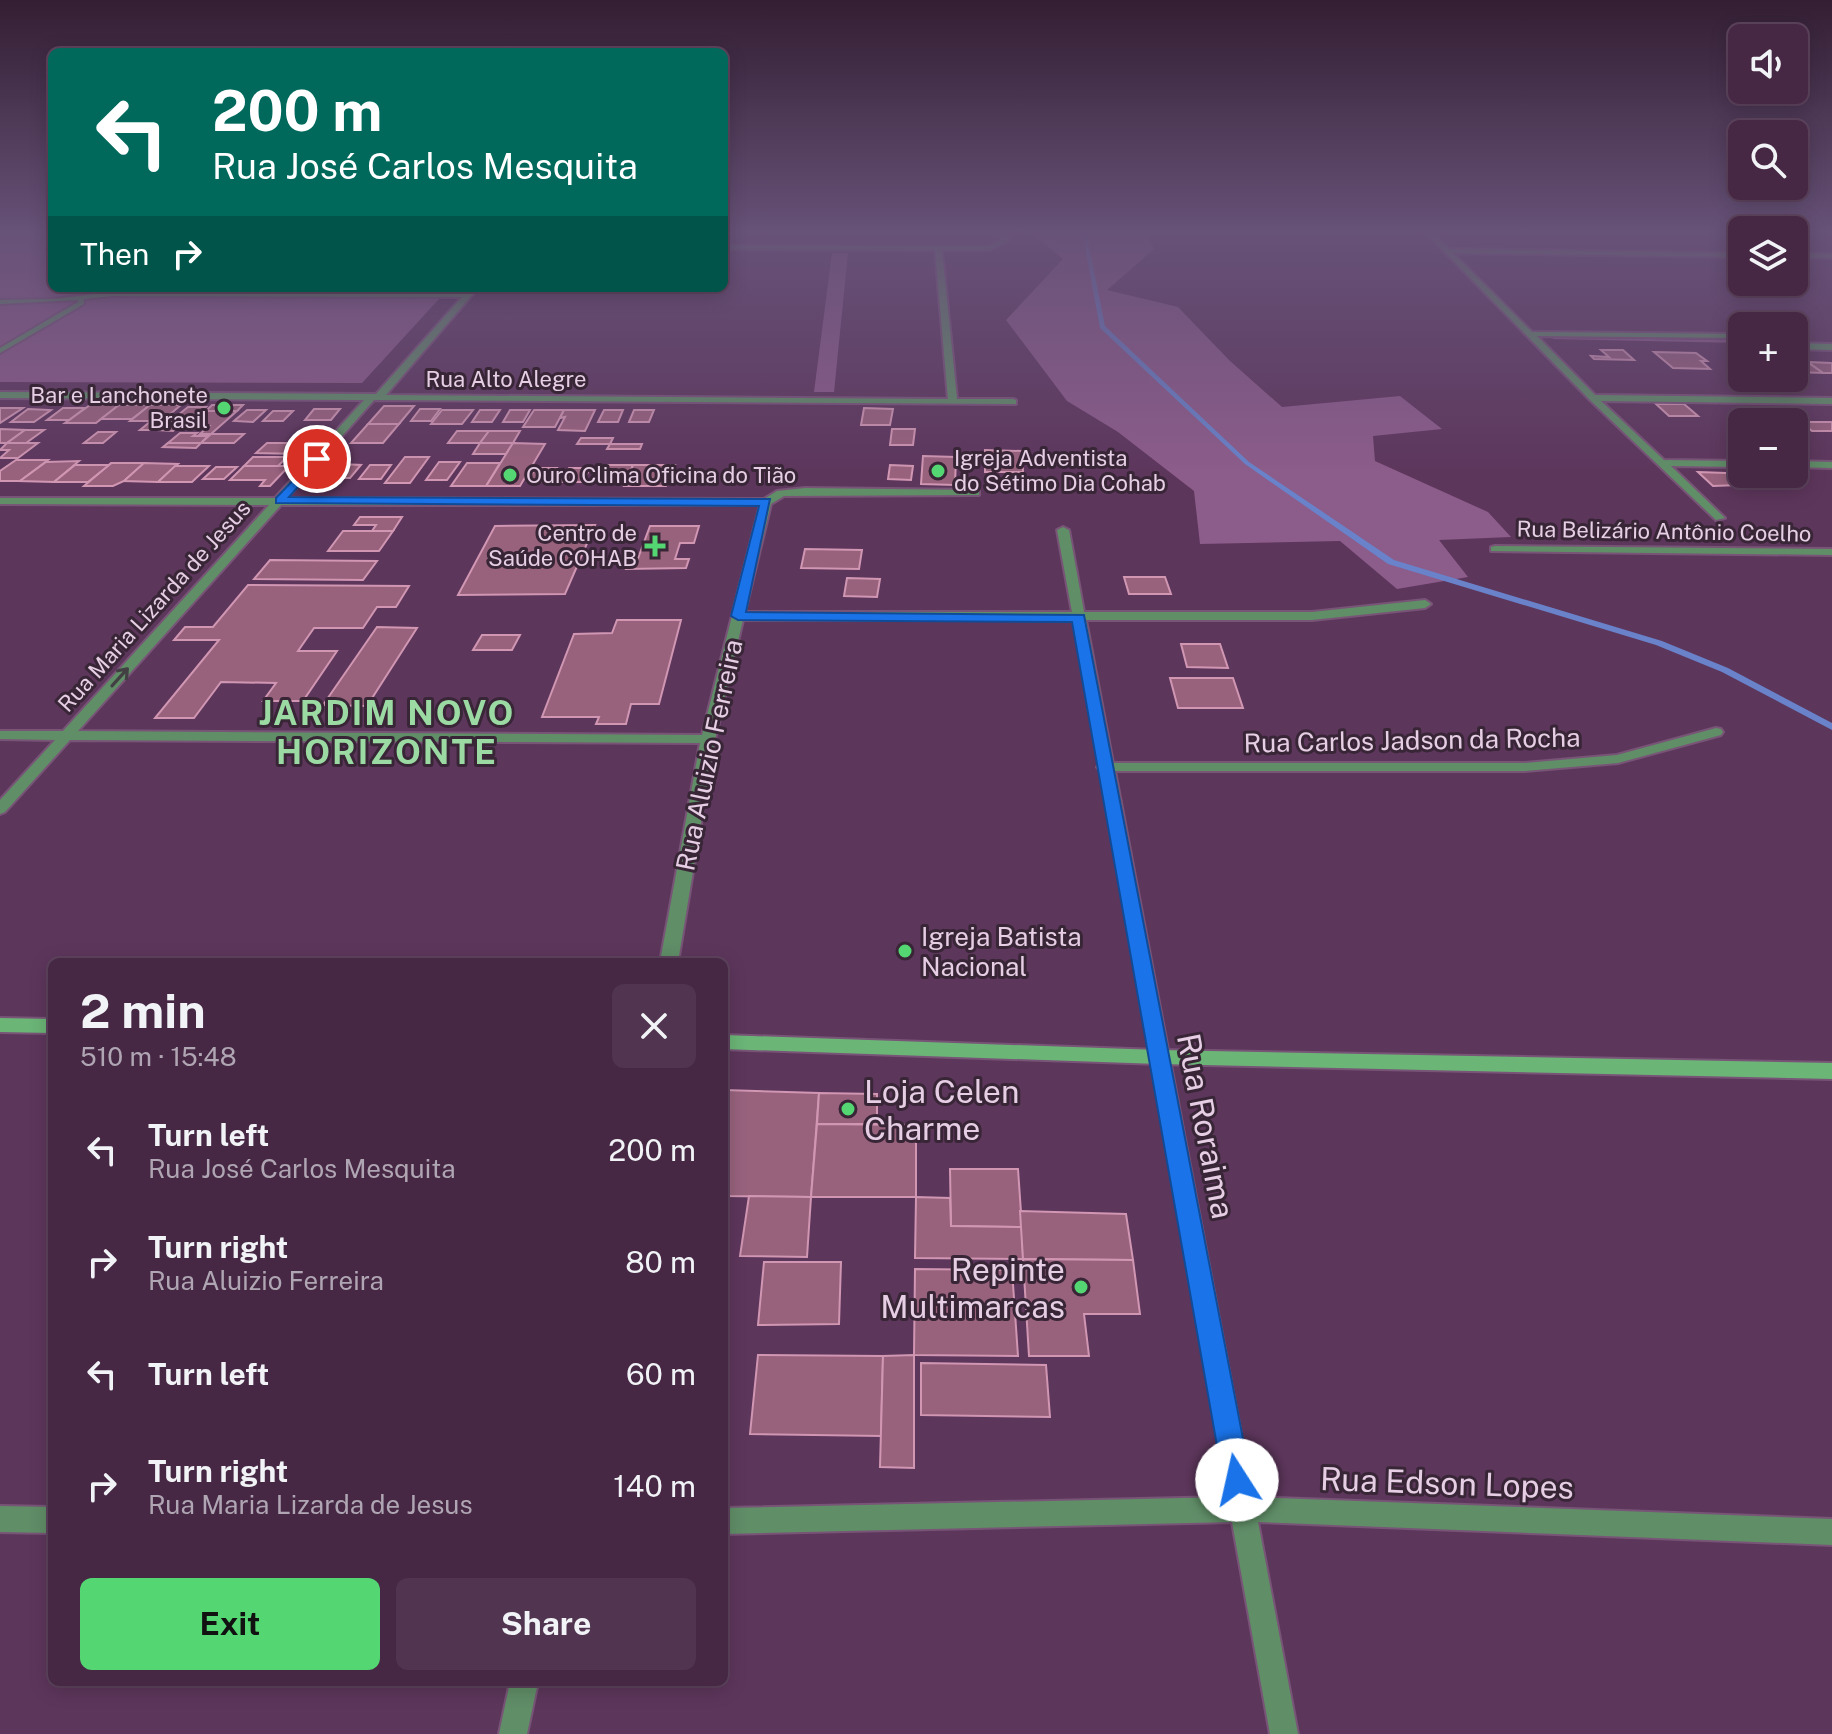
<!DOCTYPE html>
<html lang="en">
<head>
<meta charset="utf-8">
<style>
	:root { --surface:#462845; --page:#503450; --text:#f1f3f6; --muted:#b0a6b3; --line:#5e445e; --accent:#54d672 }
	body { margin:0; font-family:"Public Sans",sans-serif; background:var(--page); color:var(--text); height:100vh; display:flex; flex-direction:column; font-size:30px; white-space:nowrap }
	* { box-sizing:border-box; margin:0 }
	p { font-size:26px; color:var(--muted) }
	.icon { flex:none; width:44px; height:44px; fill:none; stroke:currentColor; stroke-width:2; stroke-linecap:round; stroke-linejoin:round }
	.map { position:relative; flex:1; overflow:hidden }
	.sheet { position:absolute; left:48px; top:958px; width:680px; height:728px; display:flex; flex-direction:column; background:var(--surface); border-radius:12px; box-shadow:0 4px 20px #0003,0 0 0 2px var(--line) }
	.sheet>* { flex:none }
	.banner { position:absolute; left:48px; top:48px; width:680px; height:244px; border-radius:12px; box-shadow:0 4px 20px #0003,0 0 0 2px var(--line); background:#00695c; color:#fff; overflow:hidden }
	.controls { position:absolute; left:1728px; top:24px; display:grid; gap:16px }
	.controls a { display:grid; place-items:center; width:80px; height:80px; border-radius:12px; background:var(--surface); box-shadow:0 4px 20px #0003,0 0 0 2px var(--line); font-size:40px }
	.pin { position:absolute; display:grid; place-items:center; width:68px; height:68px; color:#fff; margin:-34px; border:4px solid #fff; border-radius:50%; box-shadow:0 2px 8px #0007 }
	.me { position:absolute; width:88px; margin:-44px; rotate:350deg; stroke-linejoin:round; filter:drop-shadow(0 0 6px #0008) }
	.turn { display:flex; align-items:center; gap:28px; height:168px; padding:0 32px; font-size:36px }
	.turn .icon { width:104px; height:104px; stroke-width:2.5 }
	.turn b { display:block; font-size:56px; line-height:68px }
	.then { display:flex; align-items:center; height:76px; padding:0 32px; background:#0003; gap:16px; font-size:30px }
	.round { display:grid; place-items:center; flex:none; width:84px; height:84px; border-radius:12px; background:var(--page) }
	.summary { display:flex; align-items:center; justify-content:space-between; height:136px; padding:0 32px }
	h1 { font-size:48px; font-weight:700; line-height:60px }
	.action { display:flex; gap:16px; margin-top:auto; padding:16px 32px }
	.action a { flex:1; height:92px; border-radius:12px; background:var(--accent); color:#111; font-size:32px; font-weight:700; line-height:92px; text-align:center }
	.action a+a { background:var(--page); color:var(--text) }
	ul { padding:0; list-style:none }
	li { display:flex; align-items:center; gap:24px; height:112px; padding:0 32px }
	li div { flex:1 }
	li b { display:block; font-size:30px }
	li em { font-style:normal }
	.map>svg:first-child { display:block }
	.green { fill:#8c5c8a }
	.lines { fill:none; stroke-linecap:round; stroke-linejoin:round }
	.stream { fill:#6982c9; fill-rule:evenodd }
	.building { fill:#98627d; stroke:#d096b2; stroke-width:2 }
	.lane-casing { stroke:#785477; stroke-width:4 }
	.street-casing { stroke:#785477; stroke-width:4 }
	.secondary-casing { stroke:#785477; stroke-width:4 }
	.lane { fill:#608e67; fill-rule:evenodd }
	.street { fill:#608e67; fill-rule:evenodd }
	.secondary { fill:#6bb577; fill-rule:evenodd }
	.oneway { stroke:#424043 }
	.route { fill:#1a73e8; stroke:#114b97; stroke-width:2 }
	.poi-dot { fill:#54d672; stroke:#382637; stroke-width:3 }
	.labels { text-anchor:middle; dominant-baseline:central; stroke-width:6; stroke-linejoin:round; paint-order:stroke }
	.far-street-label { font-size:22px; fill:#e6cee4; stroke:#382637 }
	.far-poi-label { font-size:22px; fill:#e6cee4; stroke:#382637; text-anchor:end }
	.street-label { font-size:26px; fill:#e6cee4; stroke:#382637 }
	.poi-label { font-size:26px; fill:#e6cee4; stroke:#382637; text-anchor:start }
	.near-poi-label { font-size:32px; fill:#e6cee4; stroke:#382637; text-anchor:start }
	.near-street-label { font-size:32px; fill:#e6cee4; stroke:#382637 }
	.district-label { font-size:34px; font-weight:bold; letter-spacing:2px; fill:#9bdaa3; stroke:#382637 }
</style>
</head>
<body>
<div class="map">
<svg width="1832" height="1734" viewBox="0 0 1832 1734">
	<rect width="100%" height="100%" fill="#5d365c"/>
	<g class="green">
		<path d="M0 231H52V288H449L362 383 0 382Z"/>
		<path d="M1029 231H1145L1154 249 1107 290 1178 307 1229 360 1282 407 1400 396 1442 429 1373 436 1375 461 1488 512 1511 537 1439 540 1468 577 1397 589 1340 541 1200 544 1194 491 1118 432 1067 401 1006 320 1063 259Z"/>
		<path d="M832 253H848L834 392H814Z"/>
		<path d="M1555 338 1742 340V343L1552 339Z"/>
	</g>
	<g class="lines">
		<path class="stream" d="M1082 231H1086L1105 326 1249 462 1394 560 1662 641 1728 668 1832 723V730L1722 672 1656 645 1388 564 1245 464 1100 328Z"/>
	</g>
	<g class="building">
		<path d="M1601 350H1623L1634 360 1594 359 1591 356 1609 357Z"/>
		<path d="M1654 352 1696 353 1707 361H1701L1710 369 1673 368Z"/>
		<path d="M1808 362 1832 363V373H1823Z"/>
		<path d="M1798 364H1810L1823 373 1794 372V366H1801Z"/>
		<path d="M1656 404H1684L1698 416H1669Z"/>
		<path d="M90 405H119L96 423H65Z"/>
		<path d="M119 405H150L132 419H101Z"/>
		<path d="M150 405H181L151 430H140L151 421H130Z"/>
		<path d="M212 405H243L237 411H206Z"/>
		<path d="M384 406H414L399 424H368Z"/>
		<path d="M188 407H206L191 420H172Z"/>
		<path d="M0 408H23L0 423Z"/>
		<path d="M63 408H85L69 420H47Z"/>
		<path d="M864 408 893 409 890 425H861Z"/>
		<path d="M28 409 51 410 34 422H11Z"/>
		<path d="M314 409H340L331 420H305Z"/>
		<path d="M420 409H440L431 421H411Z"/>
		<path d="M247 410H266L253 422 234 421Z"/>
		<path d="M442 410H473L462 424H431Z"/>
		<path d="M480 410H500L492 422H472Z"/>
		<path d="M510 410H530L523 422H503Z"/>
		<path d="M534 410H564L555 427H523Z"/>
		<path d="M564 410H595L585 431 558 430 565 417 560 418Z"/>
		<path d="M604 410H623L618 422H598Z"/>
		<path d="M634 410H654L649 422H629Z"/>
		<path d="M206 411H237L211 434H200L209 426H188Z"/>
		<path d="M273 411H293L283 421H263Z"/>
		<path d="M164 422H183L173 431 154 430Z"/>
		<path d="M1801 422H1832V431H1812Z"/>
		<path d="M368 424H399L383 443H351Z"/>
		<path d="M0 429 25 430 7 443H0Z"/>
		<path d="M892 429H915L913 445H890Z"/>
		<path d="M25 430H44L26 443H7Z"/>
		<path d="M457 431H489L480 443H448Z"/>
		<path d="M489 431H520L513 443H480Z"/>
		<path d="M98 432H116L103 443H84Z"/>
		<path d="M180 433H197L193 436H208L201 443H168Z"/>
		<path d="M211 434H244L234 443H201Z"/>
		<path d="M581 438H613L610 444H577Z"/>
		<path d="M7 443H38L18 458H0L9 450H0Z"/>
		<path d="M168 443H201L196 448 163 447Z"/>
		<path d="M267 443H311L301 454 256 453Z"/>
		<path d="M480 443H513L506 454H473Z"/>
		<path d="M513 443 545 444 520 486H486Z"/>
		<path d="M610 444H642L640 449H607Z"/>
		<path d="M985 450 1022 451 1023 472H985Z"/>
		<path d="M923 456 956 457 955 485 921 484Z"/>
		<path d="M253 457H287L278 466H244Z"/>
		<path d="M405 457H429L410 483H385Z"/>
		<path d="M16 460H48L20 481H0V471Z"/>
		<path d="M79 461 54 482 20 481 46 462Z"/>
		<path d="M439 462H460L447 480H426Z"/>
		<path d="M111 463H144L124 481 113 486H84Z"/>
		<path d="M144 463 178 464 158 482 124 481Z"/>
		<path d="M467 463H500L486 486H451Z"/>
		<path d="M340 464 361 465 350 478H328Z"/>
		<path d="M75 465H109L88 482H54Z"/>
		<path d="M370 465H391L381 479H359Z"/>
		<path d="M606 465H633L626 482H598Z"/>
		<path d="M633 465H675L666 486H624Z"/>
		<path d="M890 465 913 466 911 480 888 479Z"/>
		<path d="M175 466H209L192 482H158Z"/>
		<path d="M244 466H289L270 486H260L265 480H230Z"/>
		<path d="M216 467H237L224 479H203Z"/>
		<path d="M535 468H557L550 482H528Z"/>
		<path d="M569 468H590L583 482H561Z"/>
		<path d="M1698 472 1754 474 1765 484 1713 486Z"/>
		<path d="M360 517H402L393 531H372L376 525H354Z"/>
		<path d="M595 525 565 594 458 595 495 526Z"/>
		<path d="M650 526H699L694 543H680L675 559H689L686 568 626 569 629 561H637Z"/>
		<path d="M343 531H393L379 551H328Z"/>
		<path d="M805 549 862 550 859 569 801 568Z"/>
		<path d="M270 560 377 561 363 580 254 579Z"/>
		<path d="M1124 577H1165L1171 594H1129Z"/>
		<path d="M847 578 880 579 877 597 844 596Z"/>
		<path d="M248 585 409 586 396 607H377L363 628H314L298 651H337L303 701H263L276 683 221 682 194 718H155L219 640H174L185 627H213Z"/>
		<path d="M617 620H681L659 704H631L626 724H596L599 717H542L574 634 612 633Z"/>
		<path d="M377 627 417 628 367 706 323 705Z"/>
		<path d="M482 635H520L512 650H473Z"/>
		<path d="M1181 644H1220L1228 668 1187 667Z"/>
		<path d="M1170 678H1233L1243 708H1178Z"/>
		<path d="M724 1090 819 1093 811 1197 724 1196Z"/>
		<path d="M819 1093 877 1094V1124H817Z"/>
		<path d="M817 1124 916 1125V1197H811Z"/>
		<path d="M950 1169H1018L1022 1227 951 1226Z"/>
		<path d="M749 1196 811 1197 807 1257 740 1256Z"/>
		<path d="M916 1197 950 1198 951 1226 1022 1227 1023 1259 915 1258Z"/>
		<path d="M1020 1211 1126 1214 1133 1260 1023 1259Z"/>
		<path d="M1023 1259 1133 1260 1140 1314H1084L1089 1356H1029Z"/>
		<path d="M764 1262H841L839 1324 758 1325Z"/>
		<path d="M915 1269 1012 1270 1018 1356 914 1355Z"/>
		<path d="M758 1355 883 1356 881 1436 750 1434Z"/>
		<path d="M914 1355V1468L880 1467 883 1356Z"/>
		<path d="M921 1363 1046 1365 1050 1417 921 1415Z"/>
	</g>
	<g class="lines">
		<defs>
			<path id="lane" d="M112 292 468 293 471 295 468 297 112 296 84 299V304L0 353V348L78 302V300L0 304V300L54 299Z"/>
			<g id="street">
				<path d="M1000 231H1006L1009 240 990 250H942L957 399H1013L1016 400V404L374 400 287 498 764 499 777 491 805 488 975 490 979 491V495L784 496 771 504 745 612H1072L1057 530 1063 527 1069 530 1084 612H1312L1425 600 1431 604 1425 608 1312 620H1086L1113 763H1525L1617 755 1716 728 1721 729 1723 732 1721 735 1618 763 1525 771H1115L1253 1497 1832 1519V1545L1258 1522 1298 1734H1270L1232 1522 724 1534V1508L1228 1497 1100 770 1097 767 1099 764 1073 620H743L715 739 678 962H660L700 743 70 740 5 812 0 814V800L55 740 0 739V731H63L269 505 0 504V498H275L364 400 0 398V392L376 394 470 288H478L386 395 948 399 935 250 724 249V245L989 246 1002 239ZM281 505H760L702 735 78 731Z"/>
				<path d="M1424 231H1430L1449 249 1742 253V257L1453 253 1532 332 1742 334V338L1537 336 1595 395 1832 398V404L1601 401 1664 460 1742 461V467L1671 466 1725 518 1716 520 1590 400Z"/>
				<path d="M1794 253 1832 254V258L1794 257Z"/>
				<path d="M1794 343 1832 344V350L1794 349Z"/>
				<path d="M1794 461 1832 462V468L1794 467Z"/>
				<path d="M1495 546 1832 549V555L1491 551V547Z"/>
				<path d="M0 1506 52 1507V1533L0 1532Z"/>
				<path d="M510 1682H538L527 1734H499Z"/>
			</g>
			<g id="secondary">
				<path d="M0 1018 52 1019V1033L0 1032Z"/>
				<path d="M724 1035 1159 1050 1832 1063V1079L1159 1064 724 1049Z"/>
			</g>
		</defs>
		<use href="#lane" class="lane-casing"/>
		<use href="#street" class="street-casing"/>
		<use href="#secondary" class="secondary-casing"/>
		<use href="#lane" class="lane"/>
		<use href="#street" class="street"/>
		<use href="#secondary" class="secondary"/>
	</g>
	<defs><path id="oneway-shaft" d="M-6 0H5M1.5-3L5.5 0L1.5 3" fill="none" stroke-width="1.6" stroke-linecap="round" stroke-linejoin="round" transform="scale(2)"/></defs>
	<use class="oneway" href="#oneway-shaft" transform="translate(120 677) rotate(-48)"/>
	<linearGradient id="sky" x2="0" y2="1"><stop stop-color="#331e33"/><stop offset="0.49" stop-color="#675278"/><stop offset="1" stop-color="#675278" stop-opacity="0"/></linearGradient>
	<rect width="1832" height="473" fill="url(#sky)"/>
	<path class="route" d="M317 455 323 459 289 497 770 499 746 612 1084 615 1251 1480 1247 1490 1237 1494 1227 1490 1223 1480 1072 622 738 620 731 616 759 506 276 503V498Z"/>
	<g class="poi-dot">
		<circle cx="224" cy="408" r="8"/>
		<circle cx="938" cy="471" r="8"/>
		<circle cx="510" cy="475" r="8"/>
		<path d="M651 534h8v8h8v8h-8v8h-8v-8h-8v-8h8z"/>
		<circle cx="905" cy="951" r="8"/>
		<circle cx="848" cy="1109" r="8"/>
		<circle cx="1081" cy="1287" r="8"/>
	</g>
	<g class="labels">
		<g class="far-street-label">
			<text x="506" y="379">Rua Alto Alegre</text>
			<text transform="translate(1664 531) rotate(1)">Rua Belizário Antônio Coelho</text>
			<text transform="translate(154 606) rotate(-48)">Rua Maria Lizarda de Jesus</text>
		</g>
		<g class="far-poi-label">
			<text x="208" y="395">Bar e Lanchonete<tspan x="208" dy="25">Brasil</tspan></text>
			<text x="954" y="458" text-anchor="start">Igreja Adventista<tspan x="954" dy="25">do Sétimo Dia Cohab</tspan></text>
			<text x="526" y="475" text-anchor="start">Ouro Clima Oficina do Tião</text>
			<text x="637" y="533">Centro de<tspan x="637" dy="25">Saúde COHAB</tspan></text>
		</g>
		<g class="street-label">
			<text transform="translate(1412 740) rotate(-1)">Rua Carlos Jadson da Rocha</text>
			<text transform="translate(709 755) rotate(-78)">Rua Aluizio Ferreira</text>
		</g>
		<g class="poi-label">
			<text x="921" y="936">Igreja Batista<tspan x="921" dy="30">Nacional</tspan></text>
		</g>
		<g class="near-poi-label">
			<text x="864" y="1091">Loja Celen<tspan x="864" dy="37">Charme</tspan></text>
			<text x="1065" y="1269" text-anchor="end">Repinte<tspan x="1065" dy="37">Multimarcas</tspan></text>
		</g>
		<g class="near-street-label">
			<text transform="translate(1206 1126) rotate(79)">Rua Roraima</text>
			<text transform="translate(1447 1483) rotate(2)">Rua Edson Lopes</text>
		</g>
		<g class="district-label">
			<text x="387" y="713">JARDIM NOVO<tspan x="387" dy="39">HORIZONTE</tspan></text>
		</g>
	</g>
</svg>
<div class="controls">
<a><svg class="icon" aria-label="sound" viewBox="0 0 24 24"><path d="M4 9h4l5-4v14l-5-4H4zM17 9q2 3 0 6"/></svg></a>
<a><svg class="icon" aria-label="search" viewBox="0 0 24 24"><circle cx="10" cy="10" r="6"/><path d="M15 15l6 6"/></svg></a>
<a><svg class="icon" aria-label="layers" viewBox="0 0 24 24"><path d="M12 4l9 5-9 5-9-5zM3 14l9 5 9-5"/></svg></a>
<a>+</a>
<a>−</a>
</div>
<div class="pin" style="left:317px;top:459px;background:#d93025"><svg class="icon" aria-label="arrive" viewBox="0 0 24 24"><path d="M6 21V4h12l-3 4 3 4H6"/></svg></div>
<svg class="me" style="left:1237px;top:1480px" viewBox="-20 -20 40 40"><circle r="19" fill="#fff"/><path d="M0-13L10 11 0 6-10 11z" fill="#1a73e8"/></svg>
<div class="banner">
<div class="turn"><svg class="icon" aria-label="left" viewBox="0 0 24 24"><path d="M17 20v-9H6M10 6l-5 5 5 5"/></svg><div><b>200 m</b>Rua José Carlos Mesquita</div></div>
<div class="then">Then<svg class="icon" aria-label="right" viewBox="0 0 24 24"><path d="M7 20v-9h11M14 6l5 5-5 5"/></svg></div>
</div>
<section class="sheet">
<div class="summary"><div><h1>2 min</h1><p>510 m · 15:48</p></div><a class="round"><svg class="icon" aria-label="close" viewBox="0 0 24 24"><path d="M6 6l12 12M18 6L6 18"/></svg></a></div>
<ul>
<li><svg class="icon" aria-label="left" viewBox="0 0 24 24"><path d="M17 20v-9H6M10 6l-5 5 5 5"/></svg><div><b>Turn left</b><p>Rua José Carlos Mesquita</p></div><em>200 m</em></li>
<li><svg class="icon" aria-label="right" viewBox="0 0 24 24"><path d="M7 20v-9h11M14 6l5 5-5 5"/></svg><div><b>Turn right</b><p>Rua Aluizio Ferreira</p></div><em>80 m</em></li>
<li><svg class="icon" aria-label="left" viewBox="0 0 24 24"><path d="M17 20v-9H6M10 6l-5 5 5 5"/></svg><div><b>Turn left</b></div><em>60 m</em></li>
<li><svg class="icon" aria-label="right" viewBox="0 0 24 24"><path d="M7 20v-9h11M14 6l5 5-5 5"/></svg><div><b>Turn right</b><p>Rua Maria Lizarda de Jesus</p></div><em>140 m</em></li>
</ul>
<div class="action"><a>Exit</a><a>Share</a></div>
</section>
</div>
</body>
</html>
